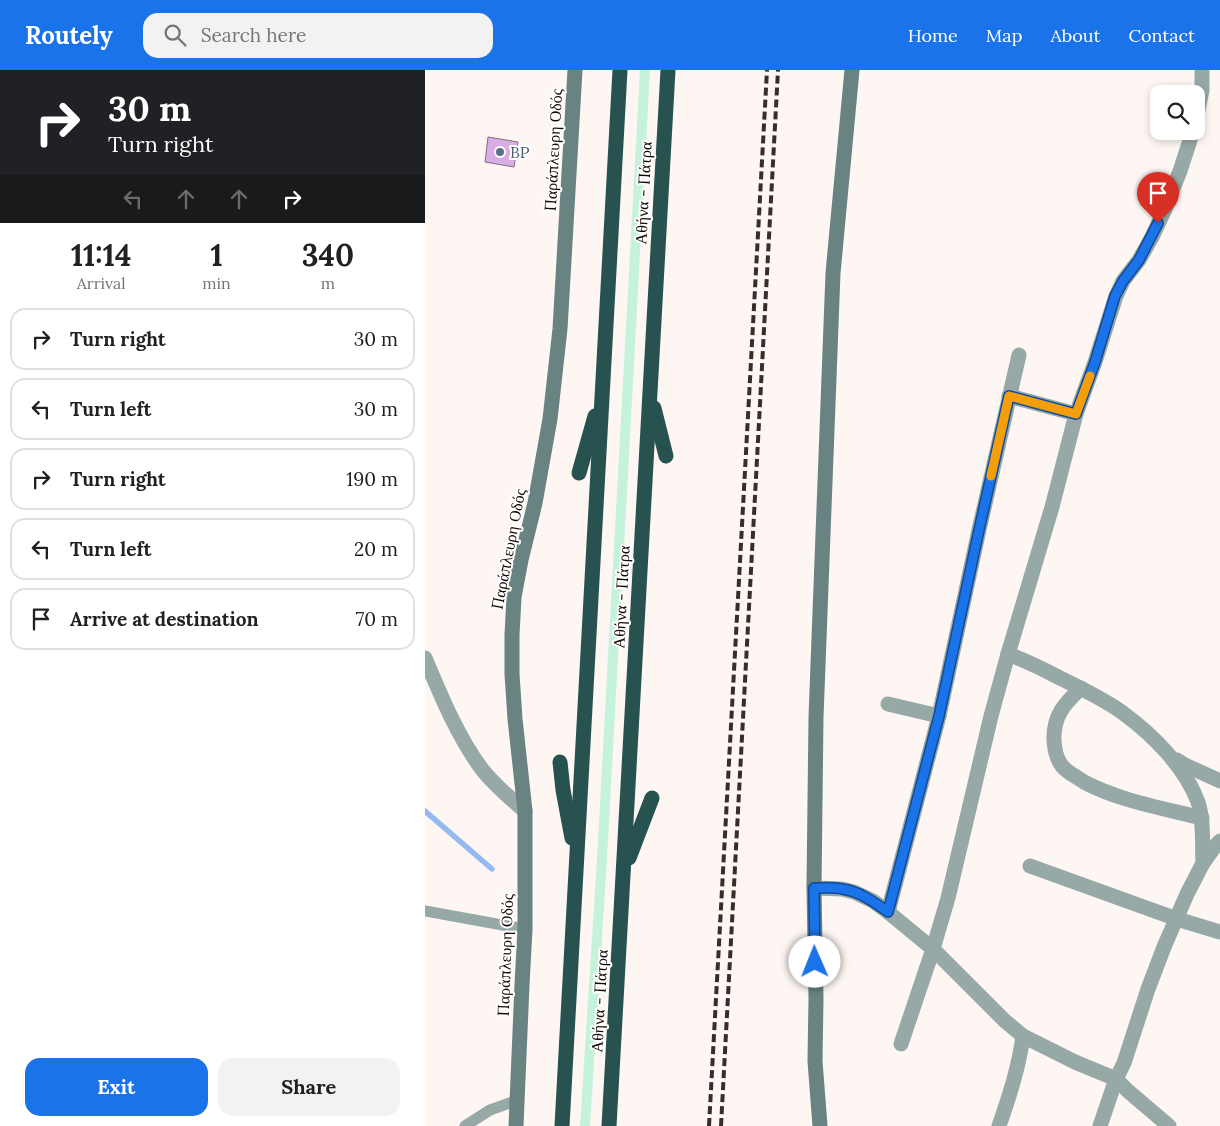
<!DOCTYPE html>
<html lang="en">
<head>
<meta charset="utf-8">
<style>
	:root { --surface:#fff; --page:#f2f2f2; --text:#202124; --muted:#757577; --line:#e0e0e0; --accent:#1a73e8 }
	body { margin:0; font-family:Lora,serif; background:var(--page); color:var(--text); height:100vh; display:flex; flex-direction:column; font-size:19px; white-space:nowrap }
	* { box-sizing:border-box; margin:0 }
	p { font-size:16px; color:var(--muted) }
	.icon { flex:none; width:28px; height:28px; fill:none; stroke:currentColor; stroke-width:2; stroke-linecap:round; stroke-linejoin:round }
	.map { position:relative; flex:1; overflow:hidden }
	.side { display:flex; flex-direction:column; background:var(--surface); width:425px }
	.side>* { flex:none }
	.banner { background:#202124; color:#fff; overflow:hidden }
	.fabs { position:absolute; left:725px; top:15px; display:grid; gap:10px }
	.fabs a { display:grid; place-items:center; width:55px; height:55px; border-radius:10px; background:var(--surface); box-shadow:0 2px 8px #0003; font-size:25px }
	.pin { position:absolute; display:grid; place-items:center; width:42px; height:42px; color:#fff; margin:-51px -21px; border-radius:50% 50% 50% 0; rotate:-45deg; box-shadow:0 0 5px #0007 }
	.pin .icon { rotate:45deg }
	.me { position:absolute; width:55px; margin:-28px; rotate:359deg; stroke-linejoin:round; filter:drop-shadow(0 0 4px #0008) }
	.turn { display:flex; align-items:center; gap:18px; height:105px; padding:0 25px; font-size:22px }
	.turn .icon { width:65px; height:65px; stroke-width:2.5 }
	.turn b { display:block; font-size:35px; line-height:42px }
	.lanes { display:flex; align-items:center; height:48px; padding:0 25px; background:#0003; justify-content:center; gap:25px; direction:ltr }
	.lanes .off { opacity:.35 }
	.eta { display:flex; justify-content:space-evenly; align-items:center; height:85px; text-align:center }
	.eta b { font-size:30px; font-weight:700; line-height:35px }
	.primary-button { display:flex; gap:10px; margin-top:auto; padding:10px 25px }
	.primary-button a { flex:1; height:58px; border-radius:15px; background:var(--accent); color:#fff; font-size:20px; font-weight:700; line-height:58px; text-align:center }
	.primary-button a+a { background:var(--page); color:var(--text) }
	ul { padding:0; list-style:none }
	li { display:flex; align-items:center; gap:15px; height:62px; margin:0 10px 8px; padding:0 15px; border:2px solid var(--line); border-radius:15px }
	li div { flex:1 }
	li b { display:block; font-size:19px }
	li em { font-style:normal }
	header { display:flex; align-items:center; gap:30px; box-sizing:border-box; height:70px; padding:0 25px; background:var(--accent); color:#fff }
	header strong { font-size:24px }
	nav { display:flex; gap:28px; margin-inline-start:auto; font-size:18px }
	.search { width:350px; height:45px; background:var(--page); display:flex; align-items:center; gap:12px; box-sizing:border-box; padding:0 18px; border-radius:15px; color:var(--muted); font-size:19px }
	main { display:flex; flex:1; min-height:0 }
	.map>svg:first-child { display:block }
	.green { fill:#c4f3d9 }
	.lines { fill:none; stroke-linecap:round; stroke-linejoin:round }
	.stream { stroke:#95b9f1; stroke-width:5.5 }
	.building { fill:#d9aee5; stroke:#816c87 }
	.lane { stroke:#97a9a7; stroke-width:11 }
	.street { stroke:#97a9a7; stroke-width:15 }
	.secondary { stroke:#688381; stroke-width:15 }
	.highway { stroke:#28524f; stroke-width:15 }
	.rail { stroke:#382e29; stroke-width:4; stroke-dasharray:8 4; stroke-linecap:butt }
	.route-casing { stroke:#114b97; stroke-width:12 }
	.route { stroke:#1a73e8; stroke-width:9 }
	.slow { stroke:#f59e0b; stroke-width:9 }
	.service-dot { fill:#5c6f8a; stroke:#fff; stroke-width:2 }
	.labels { text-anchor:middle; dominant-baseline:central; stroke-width:4; stroke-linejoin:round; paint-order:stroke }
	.street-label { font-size:16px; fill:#150a05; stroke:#fff }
	.service-label { font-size:16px; fill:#4e5e75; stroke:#fff; text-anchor:start }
</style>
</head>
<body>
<header>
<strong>Routely</strong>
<div class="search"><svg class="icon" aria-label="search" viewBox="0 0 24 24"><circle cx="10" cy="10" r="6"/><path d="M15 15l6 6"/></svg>Search here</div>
<nav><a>Home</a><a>Map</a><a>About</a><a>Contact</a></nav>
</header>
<main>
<section class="side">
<div class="banner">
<div class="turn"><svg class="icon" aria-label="right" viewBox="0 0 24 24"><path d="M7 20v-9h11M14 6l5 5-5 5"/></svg><div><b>30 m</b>Turn right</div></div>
<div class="lanes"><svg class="icon off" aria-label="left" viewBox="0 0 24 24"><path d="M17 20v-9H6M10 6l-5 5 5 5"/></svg><svg class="icon off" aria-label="ahead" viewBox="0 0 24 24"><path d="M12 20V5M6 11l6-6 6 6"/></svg><svg class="icon off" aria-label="ahead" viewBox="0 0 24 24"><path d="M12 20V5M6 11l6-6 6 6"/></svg><svg class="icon" aria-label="right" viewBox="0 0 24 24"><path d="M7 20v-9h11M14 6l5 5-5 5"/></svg></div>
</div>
<div class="eta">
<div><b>11:14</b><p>Arrival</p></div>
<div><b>1</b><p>min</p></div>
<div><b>340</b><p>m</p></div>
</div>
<ul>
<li><svg class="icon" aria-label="right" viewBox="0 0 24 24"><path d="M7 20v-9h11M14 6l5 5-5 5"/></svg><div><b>Turn right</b></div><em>30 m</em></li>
<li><svg class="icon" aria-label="left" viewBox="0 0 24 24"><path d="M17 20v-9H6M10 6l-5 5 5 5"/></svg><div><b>Turn left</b></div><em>30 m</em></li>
<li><svg class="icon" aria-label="right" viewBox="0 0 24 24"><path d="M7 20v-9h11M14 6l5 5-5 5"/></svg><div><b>Turn right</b></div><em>190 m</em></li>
<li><svg class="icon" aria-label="left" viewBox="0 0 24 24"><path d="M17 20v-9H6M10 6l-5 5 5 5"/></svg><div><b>Turn left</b></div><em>20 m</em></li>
<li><svg class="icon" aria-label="arrive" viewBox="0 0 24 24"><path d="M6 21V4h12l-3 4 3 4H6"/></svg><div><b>Arrive at destination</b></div><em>70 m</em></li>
</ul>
<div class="primary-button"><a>Exit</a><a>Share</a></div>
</section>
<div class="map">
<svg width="795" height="1056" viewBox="0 0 795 1056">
	<rect width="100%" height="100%" fill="#fdf6f2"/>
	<path class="green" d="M215 0H225L182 789 165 1056H155L172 789Z"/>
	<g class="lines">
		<path class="stream" d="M0 741 67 799"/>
	</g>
	<path class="building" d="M63 67 93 72 89 97 60 92Z"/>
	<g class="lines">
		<g class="lane">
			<path d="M0 841 100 859"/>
			<path d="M40 1056 65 1040 93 1030"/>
		</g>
		<g class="street">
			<path d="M771 50 777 20V0"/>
			<path d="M584 326 651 344"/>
			<path d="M583 584C601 591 618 599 635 608 657 619 679 629 698 643 728 665 760 697 773 732 779 751 777 773 778 793"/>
			<path d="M0 588C16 626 32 665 56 698 68 714 85 728 100 741"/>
			<path d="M656 618C639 634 628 646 629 671 630 680 631 688 637 696 643 703 652 707 659 712 695 731 737 738 777 748"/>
			<path d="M463 634 514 646"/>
			<path d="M752 690 760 695 795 711"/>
			<path d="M605 796 752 849 795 862"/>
			<path d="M389 818 417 819 429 822 448 831 463 842 508 879 580 951 598 966 650 992 691 1009 703 1021 744 1056"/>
			<path d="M463 842 514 646 554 460 594 285"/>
			<path d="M476 974 508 879 523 828 566 646 583 584 627 437 651 344 670 292 691 226 698 211 714 190 727 167 740 139 755 101 768 61"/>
			<path d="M574 1056C584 1027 594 997 598 966"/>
			<path d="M675 1056 691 1009 699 993 723 919 739 877 762 824 778 793 791 775 795 771"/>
		</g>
		<g class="secondary">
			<path d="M91 1056 97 915 100 859V741L90 649 87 604V565L89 527 96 490 110 433 125 349 135 259 150 0"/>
			<path d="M395 1056 390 991 391 929 389 818 391 647 408 203 427 0"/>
		</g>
		<g class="highway">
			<path d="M229 338 241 386"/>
			<path d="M154 403 170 346"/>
			<path d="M135 692 138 720 147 768"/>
			<path d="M204 788 227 728"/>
			<path d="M137 1056 195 0"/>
			<path d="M184 1056 243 0"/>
		</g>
		<g class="rail">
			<path d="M284 1056 342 0"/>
			<path d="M296 1056 353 0"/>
		</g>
	</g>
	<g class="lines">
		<defs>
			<path id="route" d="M390 892 389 818C398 818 408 817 417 819 434 821 449 832 463 842L514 646 554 460 584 326 651 344 670 292 690 226 698 211 714 190 733 153"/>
		</defs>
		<use href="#route" class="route-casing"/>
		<use href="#route" class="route"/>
		<path class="slow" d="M566 406 584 326 651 344 665 306"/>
	</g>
	<circle class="service-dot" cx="75" cy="82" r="5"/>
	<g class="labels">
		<g class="street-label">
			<text transform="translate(128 80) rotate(-87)">Παράπλευρη Οδός</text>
			<text transform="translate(218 123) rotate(-87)">Αθήνα - Πάτρα</text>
			<text transform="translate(83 479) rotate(-79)">Παράπλευρη Οδός</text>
			<text transform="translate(196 527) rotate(-87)">Αθήνα - Πάτρα</text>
			<text transform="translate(80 885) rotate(-88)">Παράπλευρη Οδός</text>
			<text transform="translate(174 931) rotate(-87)">Αθήνα - Πάτρα</text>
		</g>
		<g class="service-label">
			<text x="85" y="82">BP</text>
		</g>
	</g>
</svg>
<div class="fabs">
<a><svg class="icon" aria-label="search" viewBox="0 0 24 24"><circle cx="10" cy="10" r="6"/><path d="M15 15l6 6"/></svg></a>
</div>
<div class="pin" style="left:733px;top:153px;background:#d93025"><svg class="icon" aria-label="arrive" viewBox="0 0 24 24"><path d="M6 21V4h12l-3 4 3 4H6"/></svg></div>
<svg class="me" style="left:390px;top:892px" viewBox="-20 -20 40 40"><circle r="19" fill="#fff"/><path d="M0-13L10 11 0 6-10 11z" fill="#1a73e8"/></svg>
</div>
</main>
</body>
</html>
